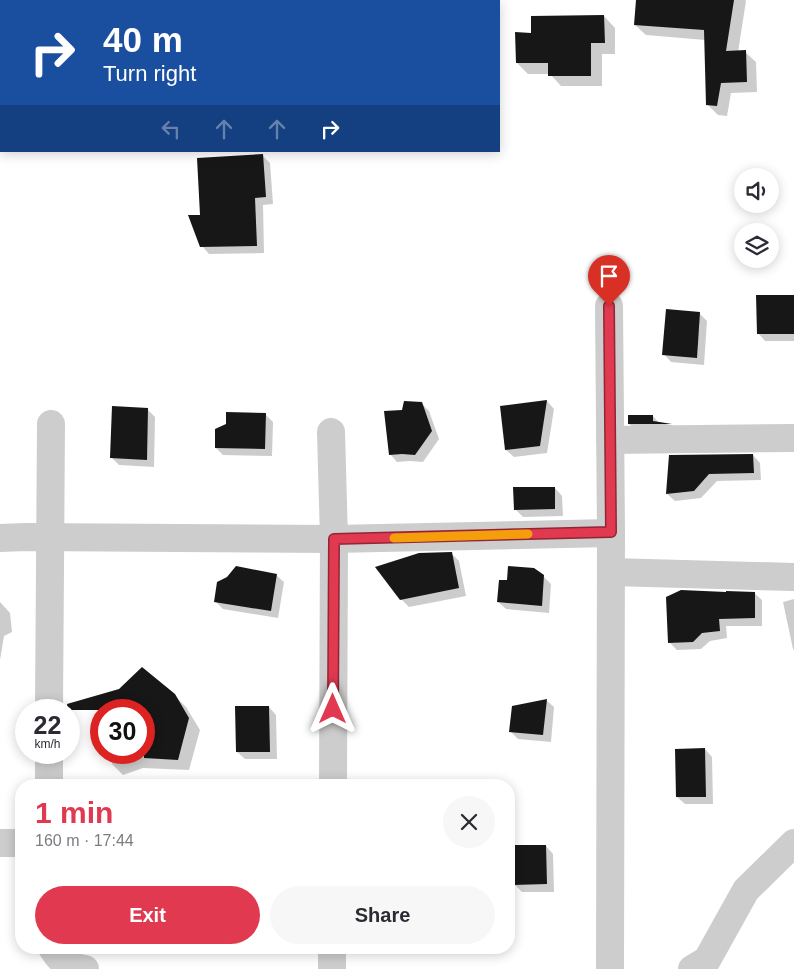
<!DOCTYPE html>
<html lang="en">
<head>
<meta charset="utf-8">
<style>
	:root { --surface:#fff; --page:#f7f7f7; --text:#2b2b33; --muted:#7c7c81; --accent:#e03950 }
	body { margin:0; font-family:Arial,sans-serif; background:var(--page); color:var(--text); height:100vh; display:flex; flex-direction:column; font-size:19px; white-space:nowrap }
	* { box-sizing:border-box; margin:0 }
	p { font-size:16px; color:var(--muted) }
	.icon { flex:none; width:28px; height:28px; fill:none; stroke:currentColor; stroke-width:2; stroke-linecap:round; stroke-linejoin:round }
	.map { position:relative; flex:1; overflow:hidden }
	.drawer { position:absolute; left:15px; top:779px; width:500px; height:175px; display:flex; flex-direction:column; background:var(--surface); border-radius:20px; box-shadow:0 2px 12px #0003 }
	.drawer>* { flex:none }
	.banner { position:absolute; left:0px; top:0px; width:500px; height:152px; box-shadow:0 2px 12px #0003; background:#1a4fa0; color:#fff; overflow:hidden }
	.fabs { position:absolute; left:734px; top:168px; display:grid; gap:10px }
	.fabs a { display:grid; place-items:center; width:45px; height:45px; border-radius:50%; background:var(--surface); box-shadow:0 2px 12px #0003; font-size:25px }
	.speed { position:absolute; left:15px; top:699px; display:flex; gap:10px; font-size:25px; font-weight:700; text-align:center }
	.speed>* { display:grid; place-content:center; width:65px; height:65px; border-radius:50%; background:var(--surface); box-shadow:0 2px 12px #0003; line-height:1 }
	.speed small { font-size:12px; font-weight:400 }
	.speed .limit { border:8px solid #d22; background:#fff; color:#111 }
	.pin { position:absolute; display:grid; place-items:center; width:42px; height:42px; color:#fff; margin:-51px -21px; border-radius:50% 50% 50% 0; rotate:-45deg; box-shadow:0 0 5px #0007 }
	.pin .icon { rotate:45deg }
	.me { position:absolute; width:55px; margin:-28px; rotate:0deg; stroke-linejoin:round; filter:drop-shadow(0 0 4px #0008) }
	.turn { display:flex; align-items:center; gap:18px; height:105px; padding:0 20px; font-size:22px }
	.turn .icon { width:65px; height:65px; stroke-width:2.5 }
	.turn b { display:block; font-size:35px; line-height:42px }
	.lanes { display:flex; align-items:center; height:48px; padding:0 20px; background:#0003; justify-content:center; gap:25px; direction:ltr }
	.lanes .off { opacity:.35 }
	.round { display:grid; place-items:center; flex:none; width:52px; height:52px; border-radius:26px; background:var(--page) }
	.summary { display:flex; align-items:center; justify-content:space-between; height:85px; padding:0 20px }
	h1 { font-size:30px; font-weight:700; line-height:38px; color:var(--accent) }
	.action { display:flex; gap:10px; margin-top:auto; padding:10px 20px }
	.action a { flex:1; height:58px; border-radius:30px; background:var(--accent); color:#fff; font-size:20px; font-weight:700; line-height:58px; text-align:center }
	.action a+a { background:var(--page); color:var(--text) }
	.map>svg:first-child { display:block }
	.shadow { fill:#0003 }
	.building { fill:#171717 }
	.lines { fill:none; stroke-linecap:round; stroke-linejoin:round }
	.street { stroke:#cdcdcd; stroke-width:28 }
	.route-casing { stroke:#922534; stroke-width:12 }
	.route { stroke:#e03950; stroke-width:9 }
	.slow { stroke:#f59e0b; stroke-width:9 }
</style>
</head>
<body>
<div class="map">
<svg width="794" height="969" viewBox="0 0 794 969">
	<rect width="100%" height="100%" fill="#fff"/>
	<g class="shadow">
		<path d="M638 0H745L746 1 738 52H745L756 62 757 92 731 93 727 116 718 115 707 104 705 40 646 35 635 25Z"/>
		<path d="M604 16 615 28V54H602V86H561L550 74H528L517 63 532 34Z"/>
		<path d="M263 156 270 163 273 204 263 205 264 253 209 254 202 246V216Z"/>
		<path d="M794 297V341H765L758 333Z"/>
		<path d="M699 313 707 321 704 365 671 362 664 354Z"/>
		<path d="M547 401 554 409 547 453 514 457 506 450Z"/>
		<path d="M421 403 429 411 439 439 423 462 410 461 397 462 390 454 402 411Z"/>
		<path d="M148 410 155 417 154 467 119 465 112 458Z"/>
		<path d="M265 414 273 422 272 456 223 455 216 448Z"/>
		<path d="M653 416 659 423 672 425 677 430H636L629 424Z"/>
		<path d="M753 455 760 463 761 480 717 481 701 498 675 501 667 494 670 456Z"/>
		<path d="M555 488 562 496 563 516 523 517 515 509Z"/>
		<path d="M451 553 459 561 466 596 409 607 401 599Z"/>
		<path d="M276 575 284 582 278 618 223 609 215 601Z"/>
		<path d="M543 576 551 584 549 613 506 609 498 602Z"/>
		<path d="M754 593 762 600V626H726L727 638 710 641 701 649 677 650 670 643Z"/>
		<path d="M794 599V650L793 649 783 602Z"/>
		<path d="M0 602 10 613 12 632 4 636 0 660Z"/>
		<path d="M113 692 174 695 186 707 200 730 189 770 143 768 123 775 112 764 111 752H144V710H101V720L97 714Z"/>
		<path d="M546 700 554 707 551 742 518 739 511 732Z"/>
		<path d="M269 707 276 715 277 759H245L237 752Z"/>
		<path d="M705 749 712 757 713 804H685L677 797Z"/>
		<path d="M546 846 553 854 554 892H522L514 884Z"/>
	</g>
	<g class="building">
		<path d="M636 0H734L726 51 746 50 747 82 721 83 717 106 706 105 704 30 634 25Z"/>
		<path d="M604 15 605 43H591V76H548V63H516L515 32 531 33V16Z"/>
		<path d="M263 154 266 197 255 198 257 246 200 247 188 215H200L197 158Z"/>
		<path d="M756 295H794V334H757Z"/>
		<path d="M666 309 700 312 697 358 662 355Z"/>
		<path d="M547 400 540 446 505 450 500 406Z"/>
		<path d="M404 401 422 402 432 431 415 455 402 454 389 455 384 411 402 410Z"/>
		<path d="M112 406 148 408 147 460 110 458Z"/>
		<path d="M226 412 266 413 265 449 215 448V429L226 424Z"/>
		<path d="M628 415H653V421L672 424H628Z"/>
		<path d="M753 454 754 473 709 474 694 491 666 494 669 455Z"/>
		<path d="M513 487H555V509L514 510Z"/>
		<path d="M452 552 459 588 400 600 375 567 419 553Z"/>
		<path d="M236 566 277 574 271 611 214 602 217 582 227 577Z"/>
		<path d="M508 566 534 568 544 575 542 606 497 602 499 580H507Z"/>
		<path d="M681 590 726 592V591L755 592V618L719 619 720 631 702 633 693 642 668 643 666 597Z"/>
		<path d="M142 667 175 694 189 718 178 760 144 758V710H68L67 704 119 689Z"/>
		<path d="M547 699 543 735 509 732 512 706Z"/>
		<path d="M235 706H269L270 752H236Z"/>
		<path d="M705 748 706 797H676L675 749Z"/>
		<path d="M513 845H546L547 884 513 885Z"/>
	</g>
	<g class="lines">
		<g class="street">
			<path d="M422 1 423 0"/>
			<path d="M0 93H1"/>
			<path d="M609 306 611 533 610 969"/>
			<path d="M331 432 334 539 333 785"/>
			<path d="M610 440 794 438"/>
			<path d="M0 538 26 537 334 539 611 533"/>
			<path d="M611 572 794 577"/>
			<path d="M49 710 51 424"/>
			<path d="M49 785V752"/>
			<path d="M0 843H21"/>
			<path d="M52 948C62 964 67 966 85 969"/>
			<path d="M332 969V948"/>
			<path d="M692 969 707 960 746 890 794 843"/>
		</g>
	</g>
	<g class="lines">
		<defs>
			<path id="route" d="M333 709 334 539 611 532 609 306"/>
		</defs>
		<use href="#route" class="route-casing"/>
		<use href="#route" class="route"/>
		<path class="slow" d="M394 538 528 534"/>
	</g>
</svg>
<div class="fabs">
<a><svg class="icon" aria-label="sound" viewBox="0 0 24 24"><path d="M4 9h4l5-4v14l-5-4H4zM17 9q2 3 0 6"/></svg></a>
<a><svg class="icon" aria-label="layers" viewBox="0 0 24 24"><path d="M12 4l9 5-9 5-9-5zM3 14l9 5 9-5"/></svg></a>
</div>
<div class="speed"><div>22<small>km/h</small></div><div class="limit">30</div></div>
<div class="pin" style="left:609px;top:306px;background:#d93025"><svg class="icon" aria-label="arrive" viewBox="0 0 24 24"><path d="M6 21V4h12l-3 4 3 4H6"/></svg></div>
<svg class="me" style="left:333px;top:709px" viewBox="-20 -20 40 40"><path d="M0-17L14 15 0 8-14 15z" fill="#e03950" stroke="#fff" stroke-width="4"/></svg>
<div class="banner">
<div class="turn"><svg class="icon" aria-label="right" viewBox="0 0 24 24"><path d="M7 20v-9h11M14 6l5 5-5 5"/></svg><div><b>40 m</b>Turn right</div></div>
<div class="lanes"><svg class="icon off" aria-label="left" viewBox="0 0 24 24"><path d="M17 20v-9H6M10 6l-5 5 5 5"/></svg><svg class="icon off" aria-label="ahead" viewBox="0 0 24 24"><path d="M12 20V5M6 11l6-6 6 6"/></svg><svg class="icon off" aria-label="ahead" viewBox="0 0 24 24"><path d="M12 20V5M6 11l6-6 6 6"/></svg><svg class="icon" aria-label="right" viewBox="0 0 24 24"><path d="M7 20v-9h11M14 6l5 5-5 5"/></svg></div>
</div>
<section class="drawer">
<div class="summary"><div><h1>1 min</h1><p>160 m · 17:44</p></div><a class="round"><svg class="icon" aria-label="close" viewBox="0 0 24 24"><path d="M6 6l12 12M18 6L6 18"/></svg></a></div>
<div class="action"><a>Exit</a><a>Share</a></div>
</section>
</div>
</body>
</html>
